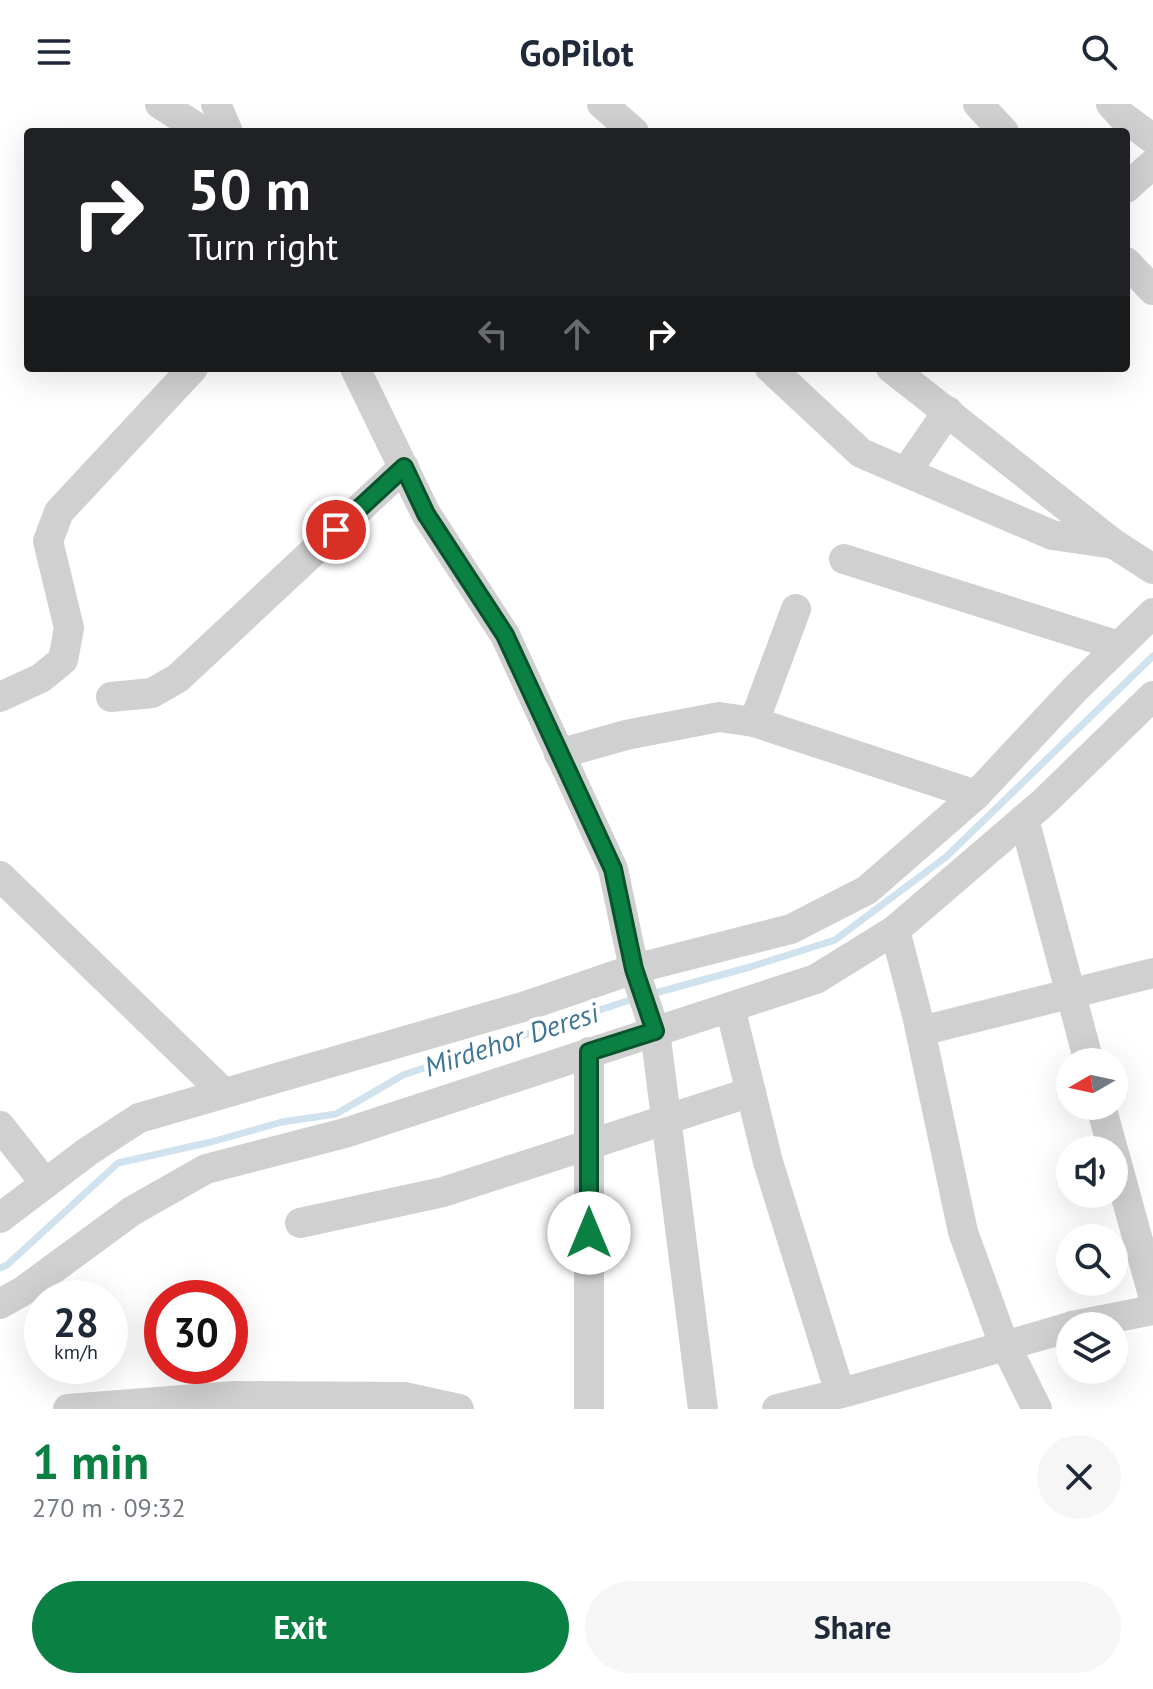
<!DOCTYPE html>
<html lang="en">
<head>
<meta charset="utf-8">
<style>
	:root { --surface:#fff; --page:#f6f6f7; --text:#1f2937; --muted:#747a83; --accent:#0b8043 }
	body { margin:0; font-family:"PT Sans",sans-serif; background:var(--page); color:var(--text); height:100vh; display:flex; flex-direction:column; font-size:30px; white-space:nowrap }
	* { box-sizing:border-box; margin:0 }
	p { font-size:26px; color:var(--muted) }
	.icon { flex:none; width:44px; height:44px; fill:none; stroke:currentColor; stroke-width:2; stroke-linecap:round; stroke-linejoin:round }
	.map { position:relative; height:1305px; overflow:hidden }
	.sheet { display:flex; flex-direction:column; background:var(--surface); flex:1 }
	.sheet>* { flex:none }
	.guide { position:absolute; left:24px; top:24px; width:1106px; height:244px; border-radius:8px; box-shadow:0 8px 32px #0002; background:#202124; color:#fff; overflow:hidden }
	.needle { width:52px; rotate:261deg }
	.fabs { position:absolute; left:1056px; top:944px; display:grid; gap:16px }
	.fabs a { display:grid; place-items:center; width:72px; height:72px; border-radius:50%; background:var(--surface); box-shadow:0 8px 32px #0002; font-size:40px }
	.speed { position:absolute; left:24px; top:1176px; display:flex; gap:16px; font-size:40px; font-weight:700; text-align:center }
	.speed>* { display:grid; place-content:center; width:104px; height:104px; border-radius:50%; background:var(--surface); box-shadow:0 8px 32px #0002; line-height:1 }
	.speed small { font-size:20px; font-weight:400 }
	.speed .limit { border:12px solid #d22; background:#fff; color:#111 }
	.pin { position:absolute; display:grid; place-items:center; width:68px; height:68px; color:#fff; margin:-34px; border:4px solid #fff; border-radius:50%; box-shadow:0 2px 8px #0007 }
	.me { position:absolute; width:88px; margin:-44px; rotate:0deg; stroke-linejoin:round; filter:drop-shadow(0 0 6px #0008) }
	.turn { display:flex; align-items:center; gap:28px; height:168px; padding:0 32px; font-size:36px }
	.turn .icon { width:104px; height:104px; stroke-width:2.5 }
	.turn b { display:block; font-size:56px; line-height:68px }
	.lanes { display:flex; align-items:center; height:76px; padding:0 32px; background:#0003; justify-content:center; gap:40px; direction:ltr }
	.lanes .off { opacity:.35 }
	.round { display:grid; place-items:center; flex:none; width:84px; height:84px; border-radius:42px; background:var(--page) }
	.overview { display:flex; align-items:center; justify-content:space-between; height:136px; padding:0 32px }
	h1 { font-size:48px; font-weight:600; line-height:60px; color:var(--accent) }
	.primary-button { display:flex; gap:16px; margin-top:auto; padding:16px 32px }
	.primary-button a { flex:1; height:92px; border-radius:48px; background:var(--accent); color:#fff; font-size:32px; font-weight:600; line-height:92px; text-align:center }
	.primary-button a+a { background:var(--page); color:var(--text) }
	header { display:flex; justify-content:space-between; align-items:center; height:104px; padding:0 32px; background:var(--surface); font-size:36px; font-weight:600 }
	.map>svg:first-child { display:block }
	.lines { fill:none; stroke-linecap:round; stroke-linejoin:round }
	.stream { stroke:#cfe2ee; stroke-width:7 }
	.minor { stroke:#d0d0d0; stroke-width:30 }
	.route-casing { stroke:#07532c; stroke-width:20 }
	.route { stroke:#0b8043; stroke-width:14 }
	.labels { text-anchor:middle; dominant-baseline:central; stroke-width:8; stroke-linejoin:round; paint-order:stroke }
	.water-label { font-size:28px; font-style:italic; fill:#3f7597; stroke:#fff }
</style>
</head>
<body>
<header><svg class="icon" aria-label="menu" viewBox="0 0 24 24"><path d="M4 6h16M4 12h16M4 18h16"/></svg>GoPilot<svg class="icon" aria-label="search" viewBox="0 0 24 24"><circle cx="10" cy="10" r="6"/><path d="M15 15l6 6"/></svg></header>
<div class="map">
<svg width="1153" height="1305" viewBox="0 0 1153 1305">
	<rect width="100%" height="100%" fill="#fff"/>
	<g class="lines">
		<g class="stream">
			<path d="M648 891 750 863 835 836 946 753 1153 552"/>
			<path d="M0 1164 7 1161 118 1059 211 1038 282 1018 336 1010 403 971 636 894"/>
		</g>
		<g class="minor">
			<path d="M160 0 204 28"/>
			<path d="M216 0 228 28"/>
			<path d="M602 0 634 28"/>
			<path d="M978 0 1004 28"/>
			<path d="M1111 0 1122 12 1153 35"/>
			<path d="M1126 84 1153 60"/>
			<path d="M1126 158 1153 186"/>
			<path d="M355 264 426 410 505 531 613 765 634 865 655 927 703 1305"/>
			<path d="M770 264 861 349 1052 431 1114 440"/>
			<path d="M891 264 1114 440 1153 465"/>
			<path d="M906 368 948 307"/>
			<path d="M844 455 1119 542"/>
			<path d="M0 593 41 574 63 556 69 524 48 437 59 408 193 264"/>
			<path d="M111 593 152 589 178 574 404 363"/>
			<path d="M754 618 976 691"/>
			<path d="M559 650 626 631 719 613 754 618 796 505"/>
			<path d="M1024 715 1089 958"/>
			<path d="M0 772 223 988"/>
			<path d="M895 826 917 911 963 1128 1000 1230 1037 1305"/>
			<path d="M730 903 768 1058 840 1289"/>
			<path d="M921 927 1153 869"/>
			<path d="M1101 1002 1113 1046"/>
			<path d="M0 1022 45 1079"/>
			<path d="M1114 1049 1153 1191"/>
			<path d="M0 1114 87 1048 139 1014 526 902 634 865 791 825 867 786 976 691 1076 584 1153 509"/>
			<path d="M300 1119 443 1088 751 988"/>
			<path d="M0 1200 23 1187 132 1107 206 1065 345 1029 816 875 895 826 1044 698 1153 592"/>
			<path d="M1072 1222 1153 1206"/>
			<path d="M68 1305 234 1292 404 1293 459 1305"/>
			<path d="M589 1305V948"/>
			<path d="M777 1305 846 1288 1070 1223"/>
		</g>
	</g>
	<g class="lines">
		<defs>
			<path id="route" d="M336 426 404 363 426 410 505 531 613 765 634 865 655 927 589 948V1129"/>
		</defs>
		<use href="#route" class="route-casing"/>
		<use href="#route" class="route"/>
	</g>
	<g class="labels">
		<g class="water-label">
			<text transform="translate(511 935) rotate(-18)">Mirdehor Deresi</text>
		</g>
	</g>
</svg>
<div class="fabs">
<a><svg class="needle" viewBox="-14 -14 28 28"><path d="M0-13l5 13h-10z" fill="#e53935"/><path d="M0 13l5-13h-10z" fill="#747a83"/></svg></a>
<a><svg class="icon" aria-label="sound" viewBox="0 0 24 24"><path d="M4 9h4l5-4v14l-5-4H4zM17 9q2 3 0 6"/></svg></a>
<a><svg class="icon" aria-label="search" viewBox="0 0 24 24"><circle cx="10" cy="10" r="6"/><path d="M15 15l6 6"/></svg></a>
<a><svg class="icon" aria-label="layers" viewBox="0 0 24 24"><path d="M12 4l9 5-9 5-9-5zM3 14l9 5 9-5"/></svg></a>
</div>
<div class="speed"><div>28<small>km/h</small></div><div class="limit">30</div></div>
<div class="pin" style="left:336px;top:426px;background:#d93025"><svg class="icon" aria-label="arrive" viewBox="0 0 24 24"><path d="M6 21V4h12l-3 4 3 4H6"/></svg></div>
<svg class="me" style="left:589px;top:1129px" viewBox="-20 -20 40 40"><circle r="19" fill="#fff"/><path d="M0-13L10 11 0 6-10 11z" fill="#0b8043"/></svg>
<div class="guide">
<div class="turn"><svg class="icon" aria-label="right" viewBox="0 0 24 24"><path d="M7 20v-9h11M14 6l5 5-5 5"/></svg><div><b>50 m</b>Turn right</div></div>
<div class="lanes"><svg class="icon off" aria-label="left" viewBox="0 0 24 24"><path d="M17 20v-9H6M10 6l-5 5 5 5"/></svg><svg class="icon off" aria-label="ahead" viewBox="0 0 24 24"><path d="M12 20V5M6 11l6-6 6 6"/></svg><svg class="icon" aria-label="right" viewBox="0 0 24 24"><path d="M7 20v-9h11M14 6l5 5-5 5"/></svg></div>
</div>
</div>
<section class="sheet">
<div class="overview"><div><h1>1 min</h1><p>270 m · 09:32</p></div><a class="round"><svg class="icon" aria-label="close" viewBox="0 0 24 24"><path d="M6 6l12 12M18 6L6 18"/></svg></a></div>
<div class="primary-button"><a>Exit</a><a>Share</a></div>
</section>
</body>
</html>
